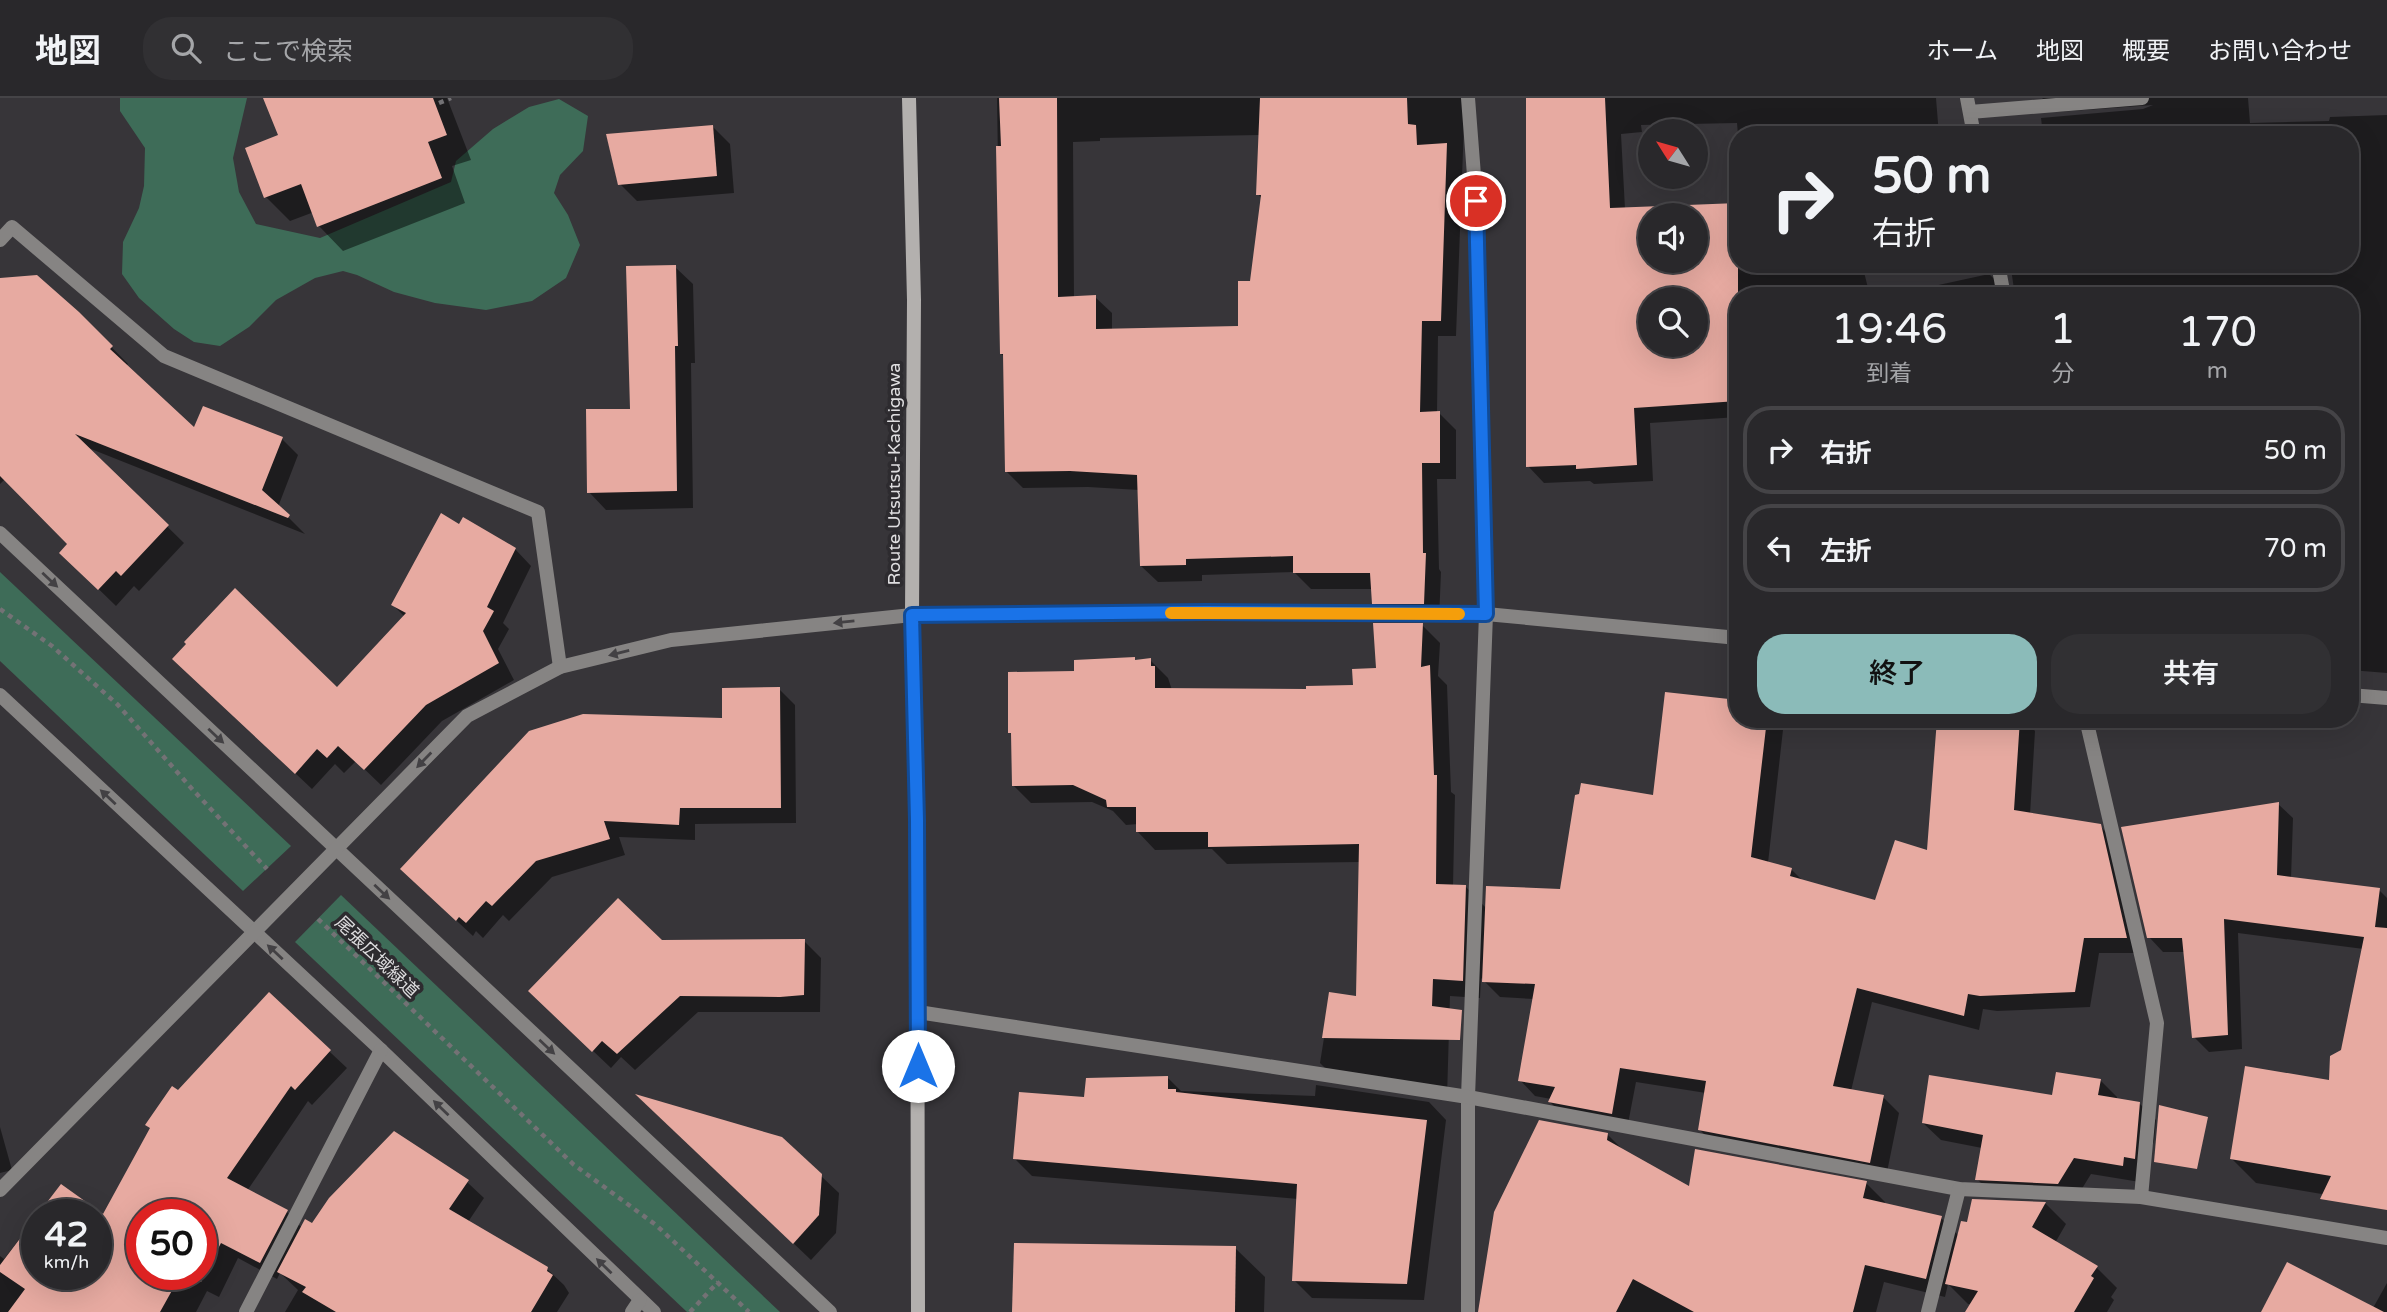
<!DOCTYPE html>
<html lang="ja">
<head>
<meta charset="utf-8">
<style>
	:root { --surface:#29282b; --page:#313033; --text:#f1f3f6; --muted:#a5a6a9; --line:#454447; --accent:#8bbbb9 }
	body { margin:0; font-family:"Varela Round","Noto Sans JP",sans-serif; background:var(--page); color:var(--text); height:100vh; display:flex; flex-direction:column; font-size:26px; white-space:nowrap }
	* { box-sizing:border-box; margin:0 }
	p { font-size:23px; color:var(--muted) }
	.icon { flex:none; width:38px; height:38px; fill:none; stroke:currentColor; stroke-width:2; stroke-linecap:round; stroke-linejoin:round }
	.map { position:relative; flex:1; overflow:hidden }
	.details { position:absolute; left:1729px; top:189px; width:630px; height:441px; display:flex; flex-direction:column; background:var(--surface); border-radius:28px; box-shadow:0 7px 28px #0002,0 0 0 2px var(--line) }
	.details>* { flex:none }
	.top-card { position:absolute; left:1729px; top:28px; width:630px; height:147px; border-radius:28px; box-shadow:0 7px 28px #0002,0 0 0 2px var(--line); background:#29282b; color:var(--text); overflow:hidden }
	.needle { width:46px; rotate:307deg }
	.controls { position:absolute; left:1638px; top:21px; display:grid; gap:14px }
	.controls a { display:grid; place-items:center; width:70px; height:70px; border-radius:50%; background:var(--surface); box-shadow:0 7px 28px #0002,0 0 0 2px var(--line); font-size:35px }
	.speed { position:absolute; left:21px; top:1101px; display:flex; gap:14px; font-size:35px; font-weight:700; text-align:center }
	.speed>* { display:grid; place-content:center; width:91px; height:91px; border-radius:50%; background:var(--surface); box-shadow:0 7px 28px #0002,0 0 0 2px var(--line); line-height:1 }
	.speed small { font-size:18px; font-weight:400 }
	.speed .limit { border:10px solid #d22; background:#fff; color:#111 }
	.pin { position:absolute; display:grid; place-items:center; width:60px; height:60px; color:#fff; margin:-30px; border:4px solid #fff; border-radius:50%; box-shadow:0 2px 7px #0007 }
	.me { position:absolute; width:77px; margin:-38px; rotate:0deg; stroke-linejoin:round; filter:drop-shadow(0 0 5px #0008) }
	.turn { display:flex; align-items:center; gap:24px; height:147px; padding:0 28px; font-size:32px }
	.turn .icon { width:91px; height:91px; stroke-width:2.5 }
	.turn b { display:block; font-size:49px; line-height:60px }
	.eta { display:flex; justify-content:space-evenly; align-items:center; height:119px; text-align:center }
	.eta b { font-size:42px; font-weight:600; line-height:49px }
	.action { display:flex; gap:14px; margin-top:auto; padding:14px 28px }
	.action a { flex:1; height:80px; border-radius:28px; background:var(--accent); color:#111; font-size:28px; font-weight:600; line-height:80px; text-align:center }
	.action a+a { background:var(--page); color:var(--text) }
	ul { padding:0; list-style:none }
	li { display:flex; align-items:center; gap:21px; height:88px; margin:0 14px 10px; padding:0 14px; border:4px solid var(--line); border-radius:28px }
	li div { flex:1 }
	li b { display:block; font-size:26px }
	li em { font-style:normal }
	header { display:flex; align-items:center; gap:42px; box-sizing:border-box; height:98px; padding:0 35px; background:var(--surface); border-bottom:2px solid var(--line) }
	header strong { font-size:33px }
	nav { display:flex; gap:38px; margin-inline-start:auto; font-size:24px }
	.search { width:490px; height:63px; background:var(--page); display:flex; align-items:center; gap:18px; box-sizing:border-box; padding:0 24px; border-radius:28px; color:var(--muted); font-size:26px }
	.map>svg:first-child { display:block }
	.green { fill:#3e6c58 }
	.shadow { fill:#0007; fill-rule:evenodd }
	.building { fill:#e7aaa1; fill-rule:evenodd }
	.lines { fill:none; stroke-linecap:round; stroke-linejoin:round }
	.path { stroke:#737275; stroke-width:4.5; stroke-dasharray:5 5; stroke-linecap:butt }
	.minor { stroke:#868483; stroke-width:14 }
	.secondary { stroke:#b3b0ae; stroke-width:14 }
	.oneway { fill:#434144 }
	.route-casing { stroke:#114b97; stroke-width:18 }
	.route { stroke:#1a73e8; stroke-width:12 }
	.slow { stroke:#f59e0b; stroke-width:12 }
	.labels { text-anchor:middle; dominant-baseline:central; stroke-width:7; stroke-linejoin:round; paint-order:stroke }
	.street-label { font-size:18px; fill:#dedddf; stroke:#2d2b2f }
</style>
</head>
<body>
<header>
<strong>地図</strong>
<div class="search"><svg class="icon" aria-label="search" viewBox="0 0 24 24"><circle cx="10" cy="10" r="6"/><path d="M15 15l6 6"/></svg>ここで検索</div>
<nav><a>ホーム</a><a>地図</a><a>概要</a><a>お問い合わせ</a></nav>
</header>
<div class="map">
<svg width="2387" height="1214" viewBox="0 0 2387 1214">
	<rect width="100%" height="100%" fill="#373539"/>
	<g class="green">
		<path d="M120 0H247L233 60 239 94 256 126 320 140 451 84 456 63 493 31 529 9 559 1 588 18 583 53 560 77 554 95 568 117 580 147 566 180 532 203 486 212 435 205 394 194 357 177 343 173 315 180 276 202 249 229 220 248 194 244 174 231 139 200 122 176 123 144 139 110 144 88 145 50 120 13Z"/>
		<path d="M0 474 291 748 243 793 0 563Z"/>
		<path d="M341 797 780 1214H687L295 844Z"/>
	</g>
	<g class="shadow">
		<path d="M269 0H447L471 62 452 68 465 105 343 153 319 128 314 114 290 123 266 99 280 38Z"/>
		<path d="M997 0H1465L1456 238H1438L1437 315H1439L1456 332V381H1437L1439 471 1441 474 1439 522 1390 521 1374 505 1373 491H1311L1294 474 1202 477V483L1158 484 1141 468 1139 392 1088 389 1023 390 1006 373 1005 259 1001 256ZM1260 37 1258 96 1262 101 1251 185 1240 230 1112 232V215L1095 199 1074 200 1073 44 1100 43V40Z"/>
		<path d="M1527 0H1936L1939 37H1738L1737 25 1641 27 1642 34 1621 36 1625 111 1738 107V166H1862L1870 198H1738V319L1650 325 1653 383 1594 386 1590 383 1544 385 1528 368ZM1650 117H1696V163H1650ZM1650 201H1696V247H1650Z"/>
		<path d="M2042 0H2248L2250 25 2329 23 2330 19 2387 17V575L2350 572V198H2015L2011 171 2034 166H2350V37H2043L2041 20 2143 11 2153 7 2057 14Z"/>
		<path d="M712 28 730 46 734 95 637 103 620 86Z"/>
		<path d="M675 169 693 186 695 265H691L693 410 606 412 589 394 632 313Z"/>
		<path d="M1989 176 2006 192 2007 198H1888Z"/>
		<path d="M0 191 78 215 128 266 126 268 195 332 282 341 298 357 278 409 305 436 86 349 184 445 139 493 134 488 116 508 78 471 70 446 5 381 0 386Z"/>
		<path d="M459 428 515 451 531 468 503 525 509 531 498 551 514 582 442 623 381 687 356 663 344 675 335 666 312 691 191 577 337 591 405 519 393 507Z"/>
		<path d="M1422 527 1440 545 1438 578 1447 587 1451 694 1455 697 1453 788 1466 789 1486 810 1561 792 1655 699 1738 621 1784 623 1768 765 1791 771 1803 783 1876 804 1929 754 1938 621H2024L2035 633 2030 717 2100 728 2116 744 2142 855H2099L2090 909 1997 913 1983 911 1979 932 1872 904 1851 993 1883 999 1899 1015 1886 1079 1715 1047 1700 1032 1706 995 1636 984 1627 1031 1565 1019 1550 1004 1551 1001 1535 998 1520 982 1534 901 1500 899 1481 880 1480 900 1450 898 1447 1000 1338 983 1320 965 1331 896 1358 900 1360 764 1227 766 1212 751 1155 752 1138 734V726L1126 727 1113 713 1092 704 1031 705 1013 687V638L1010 634 1076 575 1136 563 1150 562 1168 580 1172 592H1308L1354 588 1378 571Z"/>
		<path d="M779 591 795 607 796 725 695 726V742L619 739 625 757 552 779 509 823 503 817 483 840 476 833 473 838 418 787Z"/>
		<path d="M2278 706 2293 720 2291 781 2379 792 2387 800V854L2238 835 2242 951 2209 954 2194 939 2186 854H2163L2149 839Z"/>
		<path d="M804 843 821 860 820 914H698L635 972 621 959 611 970 548 910 662 844Z"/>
		<path d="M2387 860V1107L2256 1085 2232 1061 2331 985 2342 954Z"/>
		<path d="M269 897 347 970 312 1007 308 1003 247 1093 287 1114 302 1130 467 1084 484 1100 468 1124 547 1171 564 1187 569 1195 557 1214H285L298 1192 280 1175 277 1181 238 1160 219 1199 207 1193 196 1214H0V1158L4 1161 37 1118V1176H96V1116H38L44 1108 51 1113 66 1092 104 1119 179 994ZM142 1116H201V1176H142Z"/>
		<path d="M1167 979 1181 993 1315 998 1316 987 1429 1004 1446 1022 1424 1202 1312 1200 1294 1182 1298 1101 1032 1078 1014 1060 1085 1001Z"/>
		<path d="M2100 982 2117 999V1002L2139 1005 2156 1022 2154 1043 2140 1084 2091 1076 2075 1102 1994 1098 1977 1081 1982 1050 1941 1042 1923 1025 2053 999Z"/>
		<path d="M655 1013 821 1078 839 1095 836 1135 811 1162Z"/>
		<path d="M0 1029 12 1072 0 1075Z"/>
		<path d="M1608 1037 1626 1055 1690 1091 1866 1085 1885 1104 1884 1106 1941 1120 1959 1138 1969 1126 1973 1103 2046 1106 2066 1126 2055 1145 2097 1170 2117 1190 2111 1199 2114 1202 2107 1214H1968L1972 1207 1968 1206 1948 1186 1945 1199 1884 1184 1876 1214H1484Z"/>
		<path d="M1235 1150 1265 1179 1264 1214H1014Z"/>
		<path d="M2387 1185V1214H2263L2373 1210Z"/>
	</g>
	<g class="building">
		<path d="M263 0H433L447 37 428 44 442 80 317 129 301 86 264 100 245 50 278 37Z"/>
		<path d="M999 0H1057L1058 199 1096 197V231L1238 228V183H1250L1261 97H1256L1260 0H1407L1408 26 1416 27 1417 47 1447 45 1441 223H1422L1420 314 1440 313V365H1422L1423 455H1426L1424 506H1372L1370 475H1293V458L1186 461V467L1140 468 1137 377 1070 373 1005 374 1003 256H1000L996 48H1001Z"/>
		<path d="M1526 0H1605L1610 110 1738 105V303L1634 310 1637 367 1576 371V367L1526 369ZM1650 117H1696V163H1650ZM1650 201H1696V247H1650Z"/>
		<path d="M713 27 717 78 618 87 606 36Z"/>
		<path d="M676 167 678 248H675L677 393 587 395 586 311H630L626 168Z"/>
		<path d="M37 177 79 214 113 248 110 251 194 329 203 308 283 339 262 392 290 417 288 420 75 336 169 427 121 478 116 473 98 492 59 455 67 446 0 378V180Z"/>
		<path d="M441 415 459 426 463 419 516 450 487 509 494 513 483 533 499 565 426 607 364 672 338 648 327 660 317 651 295 676 172 561 186 546 184 544 235 490 337 589 406 515 391 507Z"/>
		<path d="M1373 525H1423L1421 569 1430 567 1434 677H1437L1436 786 1466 787 1463 883 1433 881 1432 908 1462 912 1460 942 1322 940 1329 894 1356 898 1359 746 1208 749V734H1136V709H1107L1106 702 1073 687 1012 688 1011 635H1008V574L1074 573V562L1135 559V562L1151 560V568H1155V590L1306 591V588L1353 587 1352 571 1376 570Z"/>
		<path d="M780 589 781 710H680L679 727 604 723 610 741 536 763 492 808 486 803 466 825 459 819 456 823 400 771 529 633 583 616 722 620V590Z"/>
		<path d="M1665 594 1738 602V621H1767L1751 759 1792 770 1790 778 1875 802 1895 742 1927 752 1937 621H2020L2014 712 2101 726 2127 840H2084L2075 894 1980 898 1968 896 1964 918 1857 890 1833 988 1884 997 1870 1065 1698 1032 1706 983 1620 970 1612 1016 1548 1004 1555 989 1518 983 1535 886 1482 884 1486 788 1560 791 1575 697 1579 696 1581 685 1653 697Z"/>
		<path d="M2279 704 2277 777 2380 790 2375 829 2387 830V1112L2320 1101 2331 1078 2230 1061 2245 968 2329 982 2330 958 2341 952 2364 839 2224 821 2228 937 2192 940 2182 840H2147L2121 729Z"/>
		<path d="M618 800 662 842 805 841 804 897 780 899 680 898 617 956 602 943 592 954 528 893Z"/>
		<path d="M269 894 331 952 295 992 291 988 227 1080 288 1112 260 1165 221 1145 201 1184 190 1178 186 1184 179 1180 160 1214H8L25 1191 0 1174V1167L37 1118V1176H96V1116H38L61 1086 103 1116 150 1030 145 1027 172 988 178 992ZM142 1116H201V1176H142Z"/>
		<path d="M2056 974 2101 981 2098 997 2140 1004 2135 1061 2124 1059 2123 1068 2074 1060 2058 1086 1975 1082 1983 1037 1922 1025 1929 977 2052 997Z"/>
		<path d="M1168 978V991H1176V994L1427 1022 1407 1186 1292 1183 1297 1086 1013 1061 1019 994 1084 999 1086 980Z"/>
		<path d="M635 996 782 1039 822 1076 819 1117 793 1146Z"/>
		<path d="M2159 1007 2208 1019 2197 1071 2154 1064Z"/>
		<path d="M1539 1022 1608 1035 1607 1042 1689 1088 1695 1051 1867 1083 1863 1100 1942 1118 1926 1181 1865 1167 1853 1214H1694L1633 1181 1616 1214H1478L1494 1114Z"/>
		<path d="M394 1033 469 1082 449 1111 548 1169 547 1173 553 1177 531 1214H336L302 1194 306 1189 277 1174 305 1121 312 1125 329 1100Z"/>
		<path d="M1972 1101 2046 1104 2032 1129 2098 1168 2091 1178 2094 1180 2074 1214H1965L1978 1193 1945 1186 1961 1123 1967 1124Z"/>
		<path d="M1014 1145 1236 1148 1235 1214H1012Z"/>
		<path d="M2287 1164 2384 1214H2261Z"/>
	</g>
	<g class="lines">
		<g class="path">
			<path d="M439 5 451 0"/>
			<path d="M0 511 52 548 118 607 193 692 267 771"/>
			<path d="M318 821 573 1066 656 1127 749 1214"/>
			<path d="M690 1214 718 1184"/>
		</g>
		<g class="minor">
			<path d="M1468 0 1476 103 1486 516 1468 999V1214"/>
			<path d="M1967 0 1974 37"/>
			<path d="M1970 14 2142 0"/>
			<path d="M0 142 12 129 164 258 538 414 560 569"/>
			<path d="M1998 166 2004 198"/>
			<path d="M0 435 830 1214"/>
			<path d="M0 597 381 952 654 1214"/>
			<path d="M2350 597 2387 600"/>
			<path d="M2086 621 2157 925 2141 1099"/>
			<path d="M918 914 1468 999 1959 1091 2141 1099 2387 1140"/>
			<path d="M0 1092 467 618 560 569 671 542 912 517 1206 514 1486 516 1738 540"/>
			<path d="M246 1214 381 952"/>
			<path d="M632 1214 640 1202"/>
			<path d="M1928 1214 1959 1091"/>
		</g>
		<path class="secondary" d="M909 0 914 202 912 517 917 722 918 1214"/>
	</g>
	<defs><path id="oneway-solid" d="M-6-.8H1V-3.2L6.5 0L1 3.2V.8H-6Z" transform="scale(1.75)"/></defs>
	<g class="oneway">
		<use href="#oneway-solid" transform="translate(50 482) rotate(43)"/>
		<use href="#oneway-solid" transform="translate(844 524) rotate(174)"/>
		<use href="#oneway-solid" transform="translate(619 555) rotate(166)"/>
		<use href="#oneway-solid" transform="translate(216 638) rotate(43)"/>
		<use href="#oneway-solid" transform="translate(424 662) rotate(134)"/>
		<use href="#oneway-solid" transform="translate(108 699) rotate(-137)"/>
		<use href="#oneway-solid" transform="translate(382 794) rotate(43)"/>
		<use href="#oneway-solid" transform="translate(275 854) rotate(-137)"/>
		<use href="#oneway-solid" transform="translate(547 949) rotate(43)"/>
		<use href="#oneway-solid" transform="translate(441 1010) rotate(-136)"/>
		<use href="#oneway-solid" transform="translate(604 1168) rotate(-136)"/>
	</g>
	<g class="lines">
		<defs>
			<path id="route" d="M918 968 917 722 912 517 1206 514 1486 516 1476 103"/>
		</defs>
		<use href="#route" class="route-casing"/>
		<use href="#route" class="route"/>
		<path class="slow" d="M1171 515 1459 516"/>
	</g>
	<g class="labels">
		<g class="street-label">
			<text transform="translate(894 376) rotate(-90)">Route Utsutsu-Kachigawa</text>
			<text transform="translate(377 859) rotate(44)">尾張広域緑道</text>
		</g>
	</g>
</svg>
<div class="controls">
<a><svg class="needle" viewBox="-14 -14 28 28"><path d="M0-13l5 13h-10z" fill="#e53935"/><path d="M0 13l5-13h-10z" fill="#a5a6a9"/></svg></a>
<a><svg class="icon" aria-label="sound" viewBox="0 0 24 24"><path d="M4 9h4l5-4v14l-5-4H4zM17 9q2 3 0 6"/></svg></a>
<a><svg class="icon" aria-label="search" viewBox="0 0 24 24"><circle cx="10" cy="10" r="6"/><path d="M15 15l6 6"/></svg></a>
</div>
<div class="speed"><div>42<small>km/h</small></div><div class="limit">50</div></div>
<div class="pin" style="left:1476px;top:103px;background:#d93025"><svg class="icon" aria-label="arrive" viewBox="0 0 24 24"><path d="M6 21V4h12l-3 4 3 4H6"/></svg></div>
<svg class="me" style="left:918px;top:968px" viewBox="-20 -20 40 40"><circle r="19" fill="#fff"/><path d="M0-13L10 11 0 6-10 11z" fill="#1a73e8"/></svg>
<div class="top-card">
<div class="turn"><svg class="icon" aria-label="right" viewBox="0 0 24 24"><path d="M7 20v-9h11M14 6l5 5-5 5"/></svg><div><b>50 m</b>右折</div></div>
</div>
<section class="details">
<div class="eta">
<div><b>19:46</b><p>到着</p></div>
<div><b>1</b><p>分</p></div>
<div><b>170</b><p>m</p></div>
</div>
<ul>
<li><svg class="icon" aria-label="right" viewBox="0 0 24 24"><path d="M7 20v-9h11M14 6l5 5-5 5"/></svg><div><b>右折</b></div><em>50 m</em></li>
<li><svg class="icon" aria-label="left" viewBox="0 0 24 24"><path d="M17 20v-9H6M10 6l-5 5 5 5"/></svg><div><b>左折</b></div><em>70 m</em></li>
</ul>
<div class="action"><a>終了</a><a>共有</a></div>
</section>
</div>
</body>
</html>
